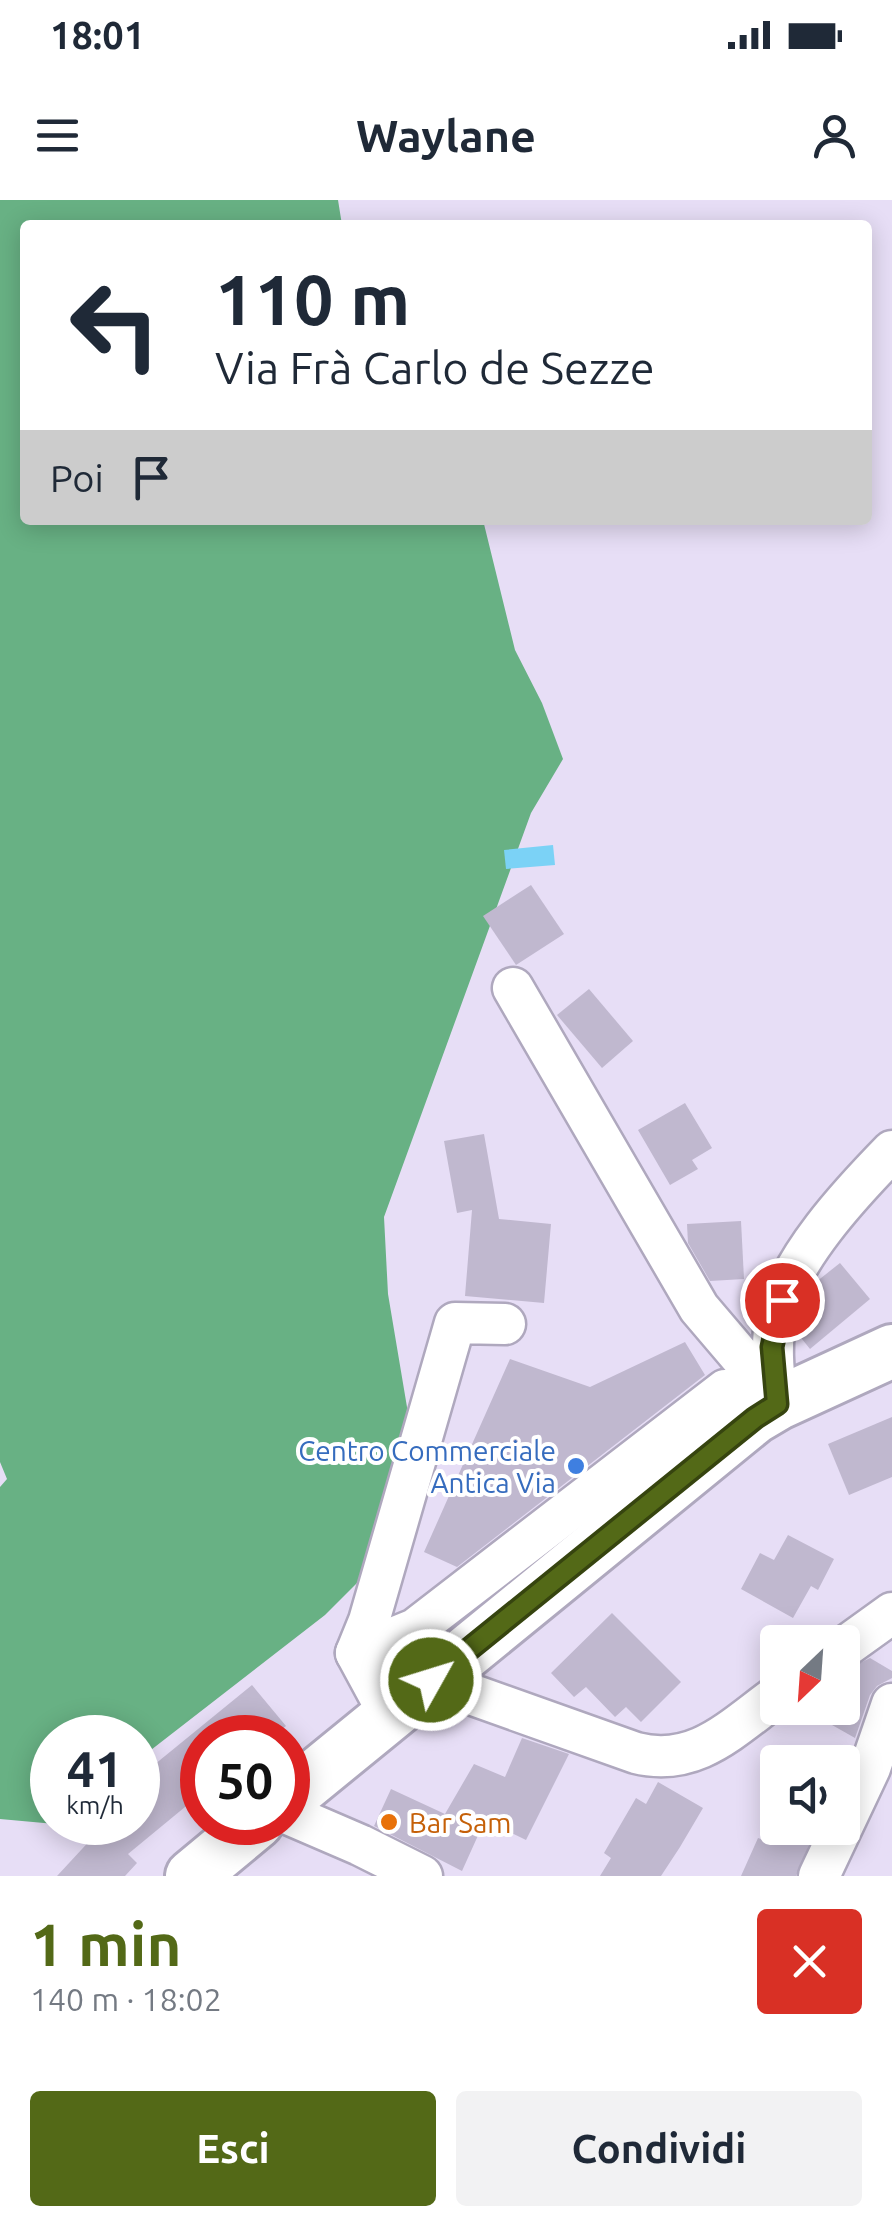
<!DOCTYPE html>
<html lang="it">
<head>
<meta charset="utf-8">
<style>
	:root { --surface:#fff; --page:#f2f2f3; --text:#1f2937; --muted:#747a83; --accent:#536917 }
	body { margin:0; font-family:Ubuntu,sans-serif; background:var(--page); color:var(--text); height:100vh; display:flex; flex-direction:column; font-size:38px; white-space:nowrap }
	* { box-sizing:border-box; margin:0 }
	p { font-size:32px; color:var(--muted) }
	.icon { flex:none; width:55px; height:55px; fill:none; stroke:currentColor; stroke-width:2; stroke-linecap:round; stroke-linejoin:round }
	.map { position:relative; height:1676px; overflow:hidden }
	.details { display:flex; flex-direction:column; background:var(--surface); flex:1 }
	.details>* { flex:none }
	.guide { position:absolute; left:20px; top:20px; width:852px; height:305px; border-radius:10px; box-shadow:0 5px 25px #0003; background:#fff; color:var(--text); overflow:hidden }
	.needle { width:65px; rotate:205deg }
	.tools { position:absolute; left:760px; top:1425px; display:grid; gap:20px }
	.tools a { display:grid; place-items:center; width:100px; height:100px; border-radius:10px; background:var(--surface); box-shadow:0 5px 25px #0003; font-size:50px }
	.speed { position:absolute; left:30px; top:1515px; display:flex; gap:20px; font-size:50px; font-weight:700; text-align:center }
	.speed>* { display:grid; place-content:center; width:130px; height:130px; border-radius:50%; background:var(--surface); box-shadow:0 5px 25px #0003; line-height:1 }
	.speed small { font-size:25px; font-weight:400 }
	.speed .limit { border:15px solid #d22; background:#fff; color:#111 }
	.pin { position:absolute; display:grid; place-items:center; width:85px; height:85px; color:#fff; margin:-42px; border:5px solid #fff; border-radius:50%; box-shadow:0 2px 10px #0007 }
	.me { position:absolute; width:110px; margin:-55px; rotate:51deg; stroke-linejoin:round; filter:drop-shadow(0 0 8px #0008) }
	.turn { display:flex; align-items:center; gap:35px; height:210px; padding:0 30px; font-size:45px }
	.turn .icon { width:130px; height:130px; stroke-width:2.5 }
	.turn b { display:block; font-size:70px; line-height:85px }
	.then { display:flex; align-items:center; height:95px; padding:0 30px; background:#0003; gap:20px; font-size:38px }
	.round { display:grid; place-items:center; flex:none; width:105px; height:105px; border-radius:10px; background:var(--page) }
	.head { display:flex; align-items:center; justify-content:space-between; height:170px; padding:0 30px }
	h1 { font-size:60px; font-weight:700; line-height:75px; color:var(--accent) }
	.primary-button { display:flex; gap:20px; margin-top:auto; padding:20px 30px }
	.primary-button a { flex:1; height:115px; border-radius:10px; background:var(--accent); color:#fff; font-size:40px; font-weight:700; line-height:115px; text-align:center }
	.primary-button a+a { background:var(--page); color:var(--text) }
	.status { display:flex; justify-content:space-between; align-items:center; height:70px; padding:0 50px; background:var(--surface); direction:ltr }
	.status svg { height:28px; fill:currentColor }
	header { display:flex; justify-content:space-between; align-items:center; height:130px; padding:0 30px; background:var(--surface); font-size:45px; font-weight:700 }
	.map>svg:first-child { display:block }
	.forest { fill:#68b184 }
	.water { fill:#7bd2f6 }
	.building { fill:#c0b8cf }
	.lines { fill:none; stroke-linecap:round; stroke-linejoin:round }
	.minor-casing { stroke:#afa8be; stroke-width:45 }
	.major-casing { stroke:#afa8be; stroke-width:58 }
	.minor { stroke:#fff; stroke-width:40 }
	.major { stroke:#fff; stroke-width:52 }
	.route-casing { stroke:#36440f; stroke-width:25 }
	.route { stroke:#536917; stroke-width:18 }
	.shop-dot { fill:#3f7fe0; stroke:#fff; stroke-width:4 }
	.food-dot { fill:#e8710a; stroke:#fff; stroke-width:4 }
	.labels { text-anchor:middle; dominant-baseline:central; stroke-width:8; stroke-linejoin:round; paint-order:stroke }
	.shop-label { font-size:28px; fill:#366cbe; stroke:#fff; text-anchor:end }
	.food-label { font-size:28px; fill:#c56008; stroke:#fff; text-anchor:start }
</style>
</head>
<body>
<div class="status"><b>18:01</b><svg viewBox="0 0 49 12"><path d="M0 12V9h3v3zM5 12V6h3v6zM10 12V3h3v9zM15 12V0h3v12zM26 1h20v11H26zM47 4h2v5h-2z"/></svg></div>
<header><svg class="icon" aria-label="menu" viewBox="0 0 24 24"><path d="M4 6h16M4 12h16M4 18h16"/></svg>Waylane<svg class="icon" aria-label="person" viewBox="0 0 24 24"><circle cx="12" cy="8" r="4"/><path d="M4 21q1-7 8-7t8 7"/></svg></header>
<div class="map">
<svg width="892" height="1676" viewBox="0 0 892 1676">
	<rect width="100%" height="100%" fill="#e7def6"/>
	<path class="forest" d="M0 0H338L342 25H25V320H483L515 450 542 503 563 559 531 613 384 1017 388 1094 408 1213 380 1360 325 1415 138 1560V1538H52L55 1624 0 1619V1287L7 1279 0 1262Z"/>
	<path class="water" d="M553 645 555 665 506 669 504 650Z"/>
	<g class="building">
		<path d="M531 685 564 734 516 765 483 716Z"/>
		<path d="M589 789 633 841 602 868 557 815Z"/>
		<path d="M685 903 712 948 692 960 698 969 670 985 638 930Z"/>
		<path d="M484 934 499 1019 551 1024 544 1103 465 1096 472 1010 457 1013 444 941Z"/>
		<path d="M741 1021 744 1079 710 1081 688 1043 687 1024Z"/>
		<path d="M840 1063 870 1099 810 1149 798 1134 805 1104 816 1082Z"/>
		<path d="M685 1142 705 1175 457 1367 424 1352 510 1159 590 1187Z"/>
		<path d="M892 1217V1277L849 1295 828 1244Z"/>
		<path d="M788 1335 834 1359 818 1390 811 1386 793 1418 741 1389 760 1353 774 1360Z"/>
		<path d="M612 1413 681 1482 641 1522 626 1507 615 1517 586 1487 574 1497 551 1473Z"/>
		<path d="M870 1458 892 1471V1478L877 1486 870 1495 855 1538 802 1508H842V1472Z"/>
		<path d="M252 1485 286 1526 271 1538H202V1593L128 1654 137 1663 125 1676H57L107 1622H138V1578Z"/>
		<path d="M522 1538 569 1554 526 1640 485 1620 462 1671 374 1626 391 1589 445 1614 474 1564 505 1577Z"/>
		<path d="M658 1582 703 1608 680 1647 661 1676H600L611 1658 604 1653 636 1598 646 1604Z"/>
		<path d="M768 1628H816L796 1676H741L758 1638 761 1639Z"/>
	</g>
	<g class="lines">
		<defs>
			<g id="minor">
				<path d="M513 788 699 1108 745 1162 766 1210"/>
				<path d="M777 1204C774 1175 770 1147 776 1118 789 1059 851 993 892 951"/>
				<path d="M842 1449 892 1413"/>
				<path d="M356 1453 415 1429 725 1190 755 1217"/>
				<path d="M431 1480 636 1553C696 1568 732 1528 778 1495"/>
				<path d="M389 1514 356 1453 369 1421 455 1123 505 1124"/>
				<path d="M288 1614 360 1645 422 1676"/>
				<path d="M819 1676 870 1568 892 1504"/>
			</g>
			<g id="major">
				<path d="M288 1598 755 1217 777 1204 892 1151"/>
				<path d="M192 1676 257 1622"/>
			</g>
		</defs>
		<use href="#minor" class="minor-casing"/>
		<use href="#major" class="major-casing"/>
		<use href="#minor" class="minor"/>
		<use href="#major" class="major"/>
	</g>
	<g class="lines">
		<defs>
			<path id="route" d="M431 1480 755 1218 777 1204 772 1147 782 1100"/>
		</defs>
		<use href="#route" class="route-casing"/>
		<use href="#route" class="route"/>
	</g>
	<circle class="shop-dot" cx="576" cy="1266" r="10"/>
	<circle class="food-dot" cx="389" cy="1622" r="10"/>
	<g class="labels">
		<g class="shop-label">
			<text x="556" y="1250">Centro Commerciale<tspan x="556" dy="32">Antica Via</tspan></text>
		</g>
		<g class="food-label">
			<text x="409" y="1622">Bar Sam</text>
		</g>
	</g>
</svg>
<div class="tools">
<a><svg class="needle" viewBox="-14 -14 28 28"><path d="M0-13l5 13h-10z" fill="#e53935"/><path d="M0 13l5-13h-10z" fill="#747a83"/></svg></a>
<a><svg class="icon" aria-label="sound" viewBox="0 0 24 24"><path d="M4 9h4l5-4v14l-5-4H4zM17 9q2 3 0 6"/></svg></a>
</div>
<div class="speed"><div>41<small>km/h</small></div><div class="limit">50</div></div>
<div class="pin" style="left:782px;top:1100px;background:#d93025"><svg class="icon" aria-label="arrive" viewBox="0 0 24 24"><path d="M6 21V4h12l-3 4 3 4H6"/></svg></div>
<svg class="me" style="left:431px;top:1480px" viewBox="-20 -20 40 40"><circle r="17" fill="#536917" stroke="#fff" stroke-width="3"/><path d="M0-11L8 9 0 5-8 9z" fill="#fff"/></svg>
<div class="guide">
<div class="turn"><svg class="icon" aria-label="left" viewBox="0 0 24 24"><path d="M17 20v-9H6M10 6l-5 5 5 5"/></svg><div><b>110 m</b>Via Frà Carlo de Sezze</div></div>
<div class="then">Poi<svg class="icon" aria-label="arrive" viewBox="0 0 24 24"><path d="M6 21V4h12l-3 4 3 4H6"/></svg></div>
</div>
</div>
<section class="details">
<div class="head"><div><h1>1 min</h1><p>140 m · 18:02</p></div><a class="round" style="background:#d93025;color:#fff"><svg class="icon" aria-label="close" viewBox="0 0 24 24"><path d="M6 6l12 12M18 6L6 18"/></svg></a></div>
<div class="primary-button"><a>Esci</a><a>Condividi</a></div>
</section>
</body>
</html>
